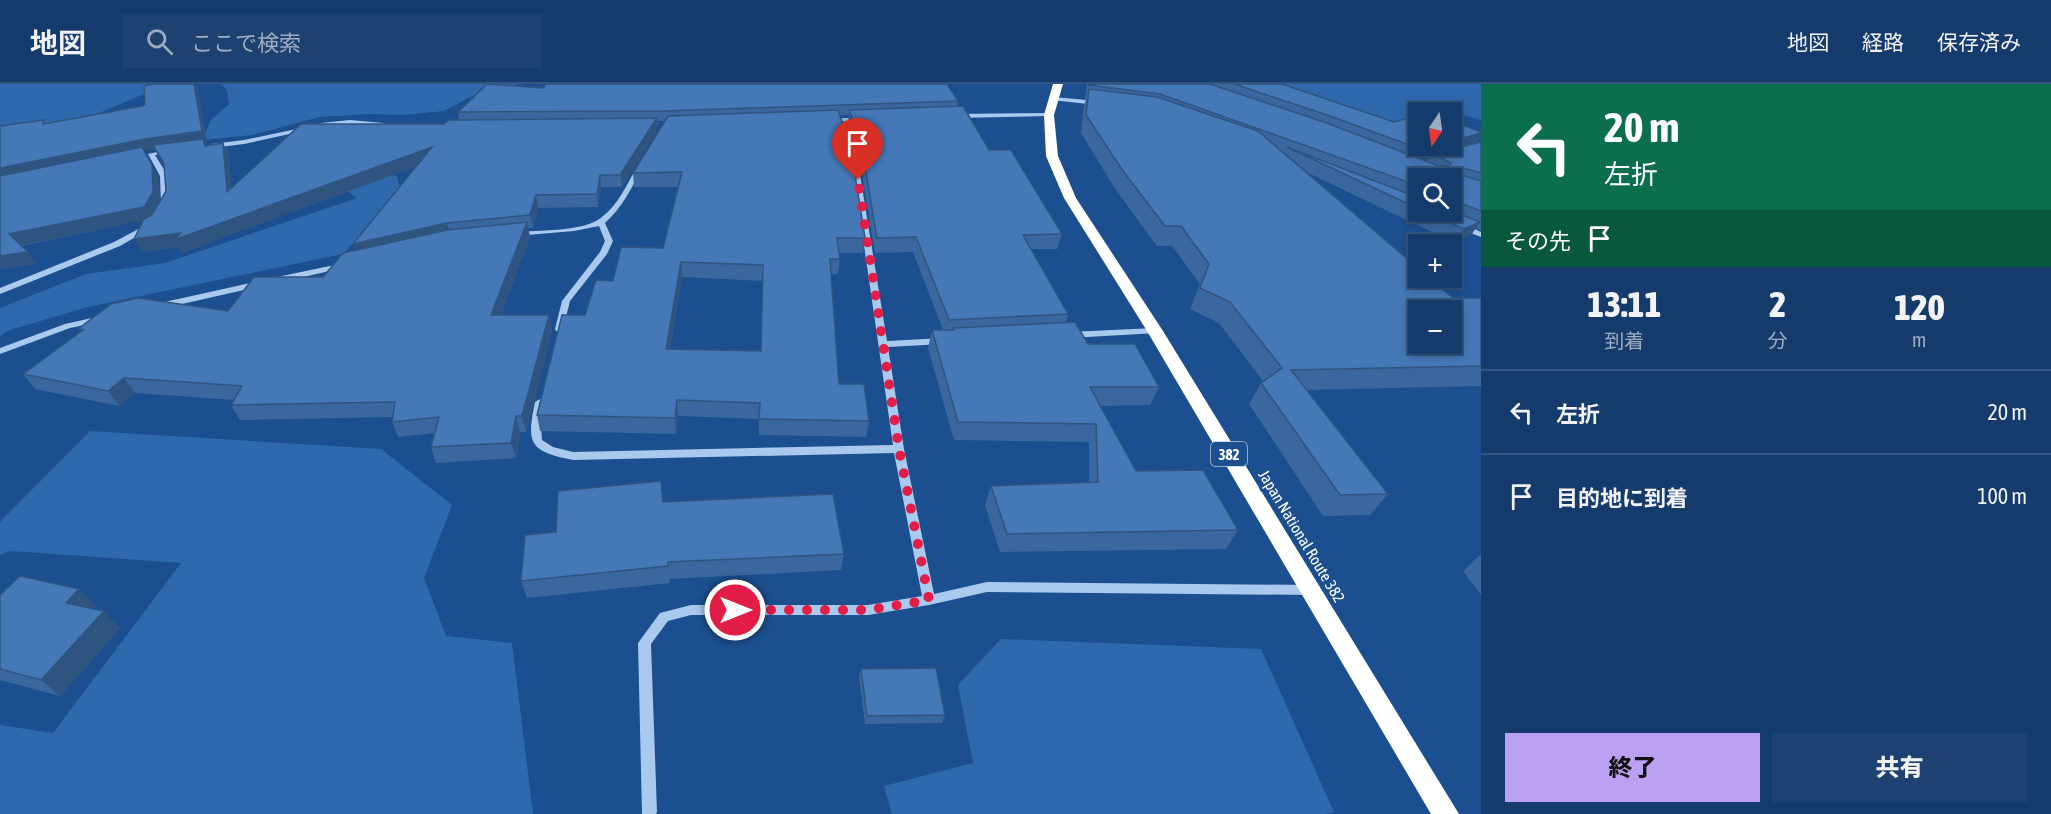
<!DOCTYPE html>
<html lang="ja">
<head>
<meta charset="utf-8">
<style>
	:root { --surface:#143b6b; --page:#1d4271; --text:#f1f3f6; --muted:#9dadc1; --line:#33557e; --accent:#bca0f2 }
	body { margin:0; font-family:"Asap Condensed","Noto Sans JP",sans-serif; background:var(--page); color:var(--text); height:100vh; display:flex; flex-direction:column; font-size:22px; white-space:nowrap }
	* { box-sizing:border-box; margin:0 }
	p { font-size:20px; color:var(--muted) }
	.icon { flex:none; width:33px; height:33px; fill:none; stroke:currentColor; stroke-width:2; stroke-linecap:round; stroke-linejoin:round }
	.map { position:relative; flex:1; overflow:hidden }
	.details { display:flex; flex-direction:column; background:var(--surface); width:570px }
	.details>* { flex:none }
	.banner { background:#0b6e4f; color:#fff; overflow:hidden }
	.needle { width:39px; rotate:193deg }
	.tools { position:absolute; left:1408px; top:18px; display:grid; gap:12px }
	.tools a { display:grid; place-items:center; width:54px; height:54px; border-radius:0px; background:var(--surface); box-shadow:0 3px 9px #0003,0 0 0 2px var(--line); font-size:30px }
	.pin { position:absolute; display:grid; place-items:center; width:51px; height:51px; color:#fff; margin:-62px -26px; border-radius:50% 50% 50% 0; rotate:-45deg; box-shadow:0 0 6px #0007 }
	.pin .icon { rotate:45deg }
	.me { position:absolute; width:66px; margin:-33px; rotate:90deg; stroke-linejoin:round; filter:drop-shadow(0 0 4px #0008) }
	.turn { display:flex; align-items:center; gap:21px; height:126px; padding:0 24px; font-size:27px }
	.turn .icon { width:78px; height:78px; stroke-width:2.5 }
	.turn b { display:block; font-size:42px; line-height:51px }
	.then { display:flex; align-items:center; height:57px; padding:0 24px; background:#0003; gap:12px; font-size:22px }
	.eta { display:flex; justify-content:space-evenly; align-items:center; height:102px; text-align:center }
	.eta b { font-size:36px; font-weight:800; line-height:42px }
	.cta { display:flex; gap:12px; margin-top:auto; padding:12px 24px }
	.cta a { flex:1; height:69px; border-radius:0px; background:var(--accent); color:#111; font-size:24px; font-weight:800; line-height:69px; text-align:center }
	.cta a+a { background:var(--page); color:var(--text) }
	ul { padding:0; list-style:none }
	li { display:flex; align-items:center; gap:18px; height:84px; padding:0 24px; border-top:2px solid var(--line) }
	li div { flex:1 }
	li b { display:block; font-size:22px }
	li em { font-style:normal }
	header { display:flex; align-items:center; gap:36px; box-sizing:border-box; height:84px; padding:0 30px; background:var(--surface); border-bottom:2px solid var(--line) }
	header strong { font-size:28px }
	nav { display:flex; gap:33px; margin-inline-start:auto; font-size:21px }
	.search { width:420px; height:54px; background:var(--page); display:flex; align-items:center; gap:15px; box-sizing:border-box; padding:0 21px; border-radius:0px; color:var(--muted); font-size:22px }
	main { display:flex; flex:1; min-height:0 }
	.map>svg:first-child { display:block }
	.green { fill:#2e69ad }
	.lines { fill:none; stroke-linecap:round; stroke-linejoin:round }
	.minor { fill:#a9c9ee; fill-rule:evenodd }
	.highway { fill:#fff; fill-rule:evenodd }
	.wall { fill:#3a679d; fill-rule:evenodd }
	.shaded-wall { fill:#305480 }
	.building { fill:#4478b7; stroke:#305480; stroke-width:1.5; fill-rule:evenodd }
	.route { stroke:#e11d48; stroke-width:10; stroke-dasharray:0 18 }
	.labels { text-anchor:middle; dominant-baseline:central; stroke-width:6; stroke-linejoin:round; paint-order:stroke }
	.shield { fill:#1b4f8f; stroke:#bbcadd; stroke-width:1.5 }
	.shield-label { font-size:15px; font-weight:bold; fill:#fff }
	.street-label { font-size:16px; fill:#fff; stroke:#1b4f8f }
</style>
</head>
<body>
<header>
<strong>地図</strong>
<div class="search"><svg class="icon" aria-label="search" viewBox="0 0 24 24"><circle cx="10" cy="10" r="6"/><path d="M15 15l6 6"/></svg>ここで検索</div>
<nav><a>地図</a><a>経路</a><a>保存済み</a></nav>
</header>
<main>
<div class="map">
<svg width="1481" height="730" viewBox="0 0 1481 730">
	<rect width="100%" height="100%" fill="#1b4f8f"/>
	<g class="green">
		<path d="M0 0H167L90 33 0 47Z"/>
		<path d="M221 0H519L470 13 444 27 404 31 370 30 320 33 252 51 203 56 210 37 229 20 227 6Z"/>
		<path d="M1259 0H1481V36L1452 28H1419V33L1378 41Z"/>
		<path d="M310 79 397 92 401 111 343 170 88 223 10 246 0 252V224L86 190 165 179 357 114Z"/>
		<path d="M90 347 381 365 452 421 424 494 446 552 512 559 533 730H0V641L53 649 181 479 11 467 0 471V438Z"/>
		<path d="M1001 555 1261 565 1334 728 1326 730H892L884 702 973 679 958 601Z"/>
	</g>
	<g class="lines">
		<g class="minor">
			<path d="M1053 13 1098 17 1101 19 1098 21 1051 16 1050 15Z"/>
			<path d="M1049 29 1051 30V32L954 34 951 32 954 30Z"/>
			<path d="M863 33 866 35 865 36 828 39 825 37 828 35Z"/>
			<path d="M350 36 383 39 386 41 383 43 350 40 321 43 318 41 321 39Z"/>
			<path d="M306 43 308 44V46L244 60 212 64 209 62 212 60 244 56Z"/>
			<path d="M847 49 850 51 857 72 887 257 943 254 948 257 943 260 888 263 904 365 934 510 987 498 1312 501 1316 502 1318 506 1316 510 1312 511 987 508 929 521 868 531H691L668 537 651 560 657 728 656 730H642L638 559 660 529 691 521H868L922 512 894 369 573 376C530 367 526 361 535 318L540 315 545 318 541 342 542 356 553 363 573 368 893 361 851 72 844 51Z"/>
			<path d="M170 65 173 67 172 68 155 71 168 92 169 121 165 123 161 121 160 92 148 70Z"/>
			<path d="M640 81 643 83C632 103 622 124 605 139L613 157 607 170 570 217 563 245 559 248 556 247 555 245 562 217 600 168 605 157 599 142 574 147 515 152 511 150 515 148C538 146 585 148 602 133 618 121 627 100 637 83Z"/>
			<path d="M1458 140H1464L1481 148V153L1458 144Z"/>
			<path d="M146 141 153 143 120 162 0 210V204L114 158Z"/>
			<path d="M344 179H347V183L277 199 273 196 277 193Z"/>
			<path d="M259 197 262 198V202L160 225 156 222 160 219Z"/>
			<path d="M101 232 105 235 104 237 70 244 0 270V264L65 240Z"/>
			<path d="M1155 244 1158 245 1159 247 1158 249 1069 254 1064 251 1069 248Z"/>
		</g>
		<path class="highway" d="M1053 0H1063L1054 31 1058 72 1076 114 1163 247 1459 730H1431L1147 247 1064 114 1046 72 1044 31Z"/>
	</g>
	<g class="wall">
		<path d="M154 0H195L197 4 207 58 205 59 207 62 223 59 229 71 231 104 459 35 458 28 543 4 958 17 957 22 989 66 1062 150 1057 165H1031L1068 230 1066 239 1088 260 1159 303 1150 321 1100 322 1136 387 1238 446 1226 465 1000 468 985 421 991 402 1089 398V358L954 356 928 264 932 246H943L913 168 875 169 859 72 848 39 849 31H840L865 154 863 169H839L840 175 838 190H831L839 300 869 337 866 353 759 351V335L678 332 676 350 540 347 537 331 585 231 613 197 663 164 678 103H634L633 89 665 37H657L658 45 622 103H601L598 123 538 124 533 144H528L530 153 501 231H549L552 247 526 348H520L516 374 436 379 431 363 434 349 398 353 392 338V333L240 336 231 321 234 316 135 309 119 322 35 305 23 290 80 248 78 245 228 227 323 193 355 166 353 160 417 82 181 169 178 163 142 168 144 136 21 162 36 180 0 185V42L44 36 46 39 142 22 145 20ZM155 65 164 82 166 107 160 118 158 93 144 67ZM682 193 763 197 761 267 670 265Z"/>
		<path d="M1087 0H1282L1394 38 1481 51 1476 59 1481 58V146L1476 144 1471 151 1455 159 1306 88 1453 214H1481V302L1307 306 1388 410 1370 431 1323 432 1249 320 1261 299 1263 297 1219 239 1190 225 1200 200 1172 162H1157L1116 106 1081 49 1084 22 1086 15H1085ZM1419 94H1452V128H1419Z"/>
		<path d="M663 418 844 470 841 486 669 495 670 499 527 514 521 497 556 448Z"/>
		<path d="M1481 470V511L1463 487Z"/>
		<path d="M0 511 96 522 93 525 120 544 60 612 0 596Z"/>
		<path d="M861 585 945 631 942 639 865 640 859 593Z"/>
	</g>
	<g class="shaded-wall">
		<path d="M194 0H195L197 4 207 58 205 59 209 67 151 66 0 97V84Z"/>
		<path d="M657 34 658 45 622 103 620 91Z"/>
		<path d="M1481 49V51L1473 63 1433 70 1430 75 1411 80 1420 65 1435 62H1452V57Z"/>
		<path d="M223 59 229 71 233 120 227 108Z"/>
		<path d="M432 63 436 75 181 169 178 163 142 168 134 155 181 149Z"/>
		<path d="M152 81 158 93 160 119 150 135 17 162 9 150Z"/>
		<path d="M600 91 601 103 598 123 597 110Z"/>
		<path d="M536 111 538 124 533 144 530 131Z"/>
		<path d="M527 138 530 153 495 246 491 231Z"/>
		<path d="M1480 138 1471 151 1455 159 1464 145Z"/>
		<path d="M447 139 451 152 358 172 353 160Z"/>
		<path d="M28 168 36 180 0 185V172Z"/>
		<path d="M681 178 682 193 667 281 666 265Z"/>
		<path d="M549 231 552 247 526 348 522 332Z"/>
		<path d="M124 294 135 309 119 322 108 307Z"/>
		<path d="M677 316 678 332 676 350 675 334Z"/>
		<path d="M516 332 520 348 516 374 511 359Z"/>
		<path d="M79 505 96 522 83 535 66 519Z"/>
		<path d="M104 527 120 544 60 612 41 596Z"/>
	</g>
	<g class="building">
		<path d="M154 0H194L202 47 145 55 0 84V42L44 36 43 40 142 22 145 20 144 2Z"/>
		<path d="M487 0 543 4 546 0H947L958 17 665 27 458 28Z"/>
		<path d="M1089 0H1210L1324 38 1439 82H1449L1451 79 1433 70 1481 58V89L1460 83 1461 91 1481 97V127L1452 116V94H1419V102L1160 10 1089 1Z"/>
		<path d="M1234 0H1282L1394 38 1419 31V62H1435L1420 65 1330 32Z"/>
		<path d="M1089 5 1157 13 1258 47 1419 185V194H1429L1453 214H1481V282L1291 286 1388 410 1340 411 1261 299 1282 284 1230 218 1200 204 1209 180 1181 142H1165L1123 87 1086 31ZM1419 226H1452V260H1419Z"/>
		<path d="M963 22 989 66H1011L1062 150 1023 151 1068 230 949 236 916 153 877 154 861 58 849 26Z"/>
		<path d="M838 26 850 59 865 154H837L840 175H830L839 300H864L869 337 759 335 760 319 677 316 675 334 537 331 562 231H585L596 196 613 197 621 163 663 164 682 88 633 89 668 32ZM681 178 763 181 761 267 666 265Z"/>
		<path d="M657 34 620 91H600L597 110 536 111 530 131 447 139 353 160 432 63 174 156 181 149 134 155 144 135 152 131 166 107 164 80 153 61 203 55 205 62 223 59 227 108 301 40H444L449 36Z"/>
		<path d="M1452 37 1481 48V49L1452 57Z"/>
		<path d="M142 63 152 81 153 108 144 123 9 150 28 168 0 172V92Z"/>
		<path d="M1287 63 1419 114V125Z"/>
		<path d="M1452 127 1480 138 1464 145 1425 128Z"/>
		<path d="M527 138 491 231H549L522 332H516L511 359 431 363 439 333 392 338 395 318 231 321 242 302 124 294 108 307 23 290 83 246 78 245 111 220 138 214 228 227 254 193H323L343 169 447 146Z"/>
		<path d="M1075 238 1088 260H1135L1159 303H1090L1136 387 1203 386 1238 446 1007 450 991 402 1098 398 1096 340 958 338 932 246H954L953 244Z"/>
		<path d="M661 397 663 418 833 410 844 470 668 478V482L521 497 525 451 556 448 558 407Z"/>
		<path d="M20 492 79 505 66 519 104 527 41 596 0 585V511Z"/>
		<path d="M936 584 945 631 867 632 861 585Z"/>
	</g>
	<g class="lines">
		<path class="route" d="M735 526H868L929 516 899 365 858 96"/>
	</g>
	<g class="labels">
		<rect class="shield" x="1211" y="358" width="36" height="24" rx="4.5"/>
		<g class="shield-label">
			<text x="1229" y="370">382</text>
		</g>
		<g class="street-label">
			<text transform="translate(1302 452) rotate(59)">Japan National Route 382</text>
		</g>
	</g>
</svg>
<div class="tools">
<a><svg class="needle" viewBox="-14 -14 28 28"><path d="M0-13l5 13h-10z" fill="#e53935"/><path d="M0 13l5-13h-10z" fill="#9dadc1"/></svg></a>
<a><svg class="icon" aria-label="search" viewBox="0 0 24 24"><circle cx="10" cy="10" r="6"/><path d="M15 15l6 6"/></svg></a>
<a>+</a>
<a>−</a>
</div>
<div class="pin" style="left:858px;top:96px;background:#d93025"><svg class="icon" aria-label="arrive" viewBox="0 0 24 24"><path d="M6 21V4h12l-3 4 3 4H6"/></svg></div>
<svg class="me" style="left:735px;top:526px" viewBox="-20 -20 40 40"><circle r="17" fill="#e11d48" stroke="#fff" stroke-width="3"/><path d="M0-11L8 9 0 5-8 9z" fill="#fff"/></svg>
</div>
<section class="details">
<div class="banner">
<div class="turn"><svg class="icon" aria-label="left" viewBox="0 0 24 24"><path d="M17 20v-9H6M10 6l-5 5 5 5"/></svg><div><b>20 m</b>左折</div></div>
<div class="then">その先<svg class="icon" aria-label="arrive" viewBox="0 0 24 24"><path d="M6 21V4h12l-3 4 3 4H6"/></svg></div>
</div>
<div class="eta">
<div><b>13:11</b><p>到着</p></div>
<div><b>2</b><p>分</p></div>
<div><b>120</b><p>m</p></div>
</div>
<ul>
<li><svg class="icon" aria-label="left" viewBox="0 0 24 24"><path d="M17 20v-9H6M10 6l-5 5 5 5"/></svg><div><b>左折</b></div><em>20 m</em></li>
<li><svg class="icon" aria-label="arrive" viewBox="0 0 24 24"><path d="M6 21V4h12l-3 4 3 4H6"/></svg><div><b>目的地に到着</b></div><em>100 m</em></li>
</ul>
<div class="cta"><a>終了</a><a>共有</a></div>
</section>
</main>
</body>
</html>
